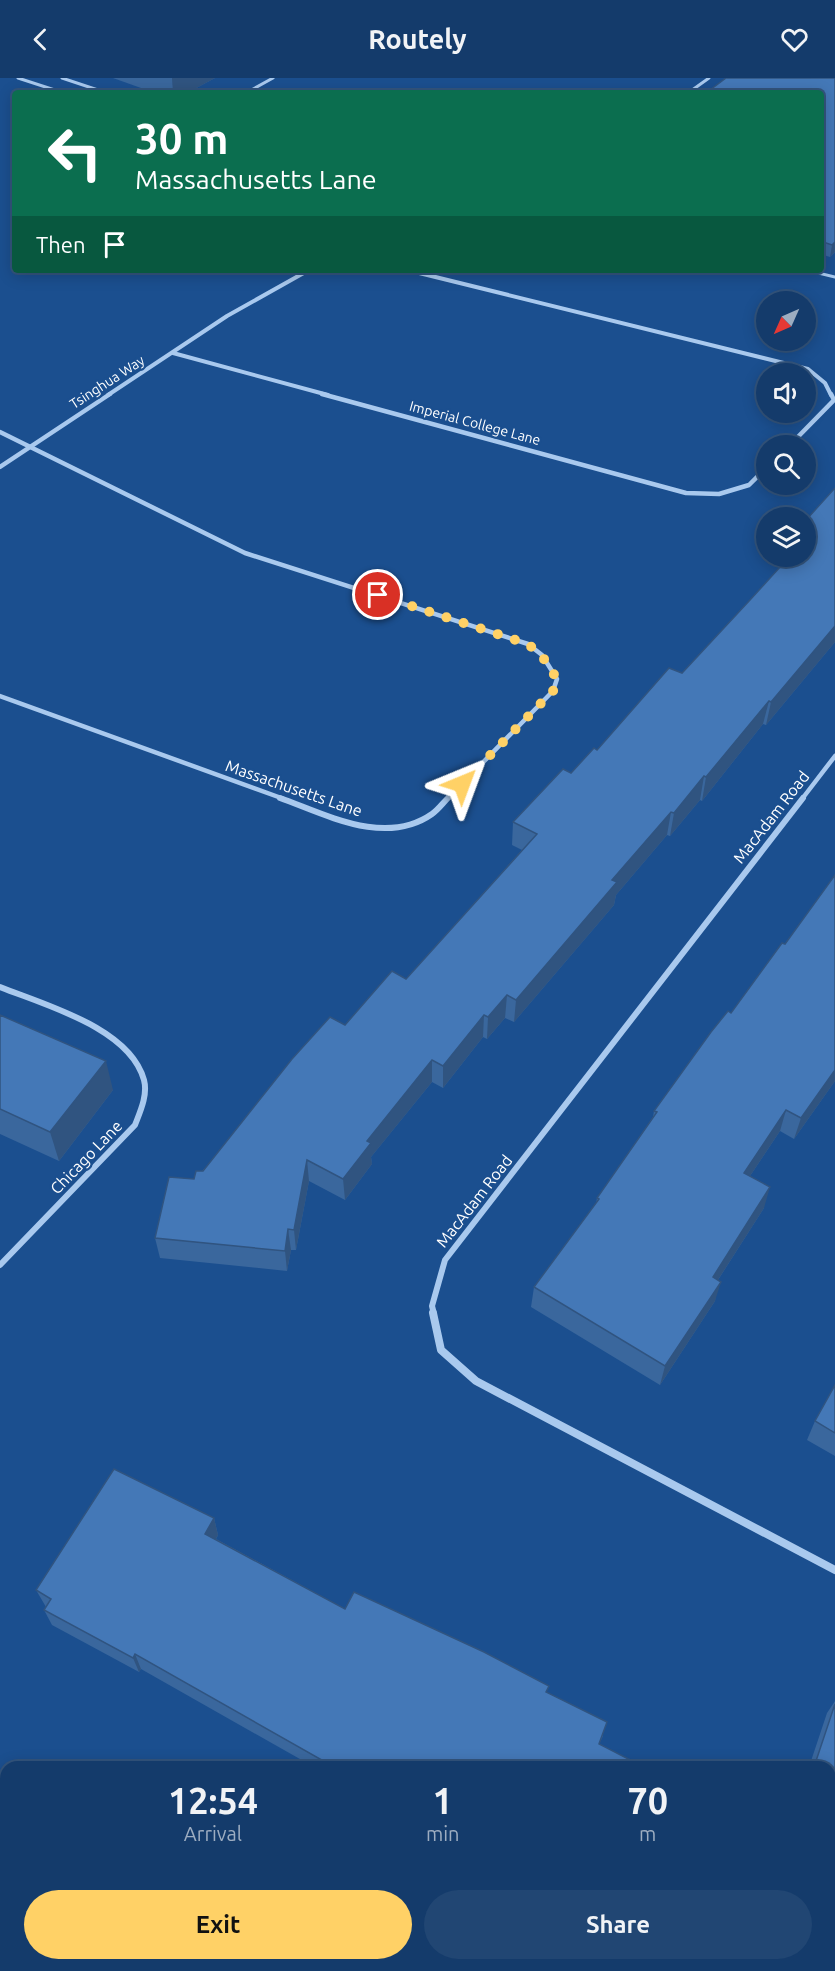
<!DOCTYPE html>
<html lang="en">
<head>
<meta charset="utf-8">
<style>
	:root { --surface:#143b6b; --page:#214673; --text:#f1f3f6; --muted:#9dadc1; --line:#33557e; --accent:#ffd166 }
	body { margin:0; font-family:Ubuntu,sans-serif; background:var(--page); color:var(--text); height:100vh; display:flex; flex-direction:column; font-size:22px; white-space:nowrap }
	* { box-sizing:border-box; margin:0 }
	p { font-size:20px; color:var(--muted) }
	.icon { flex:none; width:33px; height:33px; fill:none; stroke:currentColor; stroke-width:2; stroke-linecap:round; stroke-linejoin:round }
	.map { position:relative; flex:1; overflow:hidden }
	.details { position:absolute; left:0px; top:1683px; width:836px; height:210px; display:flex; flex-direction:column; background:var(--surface); border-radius:18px 18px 0 0; box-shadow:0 3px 15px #0003,0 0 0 2px var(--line) }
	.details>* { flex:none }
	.guide { position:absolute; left:12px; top:12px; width:812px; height:183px; border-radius:6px; box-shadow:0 3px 15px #0003,0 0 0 2px var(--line); background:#0b6e4f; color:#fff; overflow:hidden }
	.needle { width:39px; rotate:225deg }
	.tools { position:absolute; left:756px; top:213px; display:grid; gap:12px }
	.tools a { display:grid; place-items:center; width:60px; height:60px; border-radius:50%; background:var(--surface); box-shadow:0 3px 15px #0003,0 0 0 2px var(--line); font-size:30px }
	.pin { position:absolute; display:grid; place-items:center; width:51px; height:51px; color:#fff; margin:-26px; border:3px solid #fff; border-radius:50%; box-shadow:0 2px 6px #0007 }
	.me { position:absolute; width:66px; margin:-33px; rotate:44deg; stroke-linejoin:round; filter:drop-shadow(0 0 4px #0008) }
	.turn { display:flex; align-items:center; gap:21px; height:126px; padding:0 24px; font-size:27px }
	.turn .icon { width:78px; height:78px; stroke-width:2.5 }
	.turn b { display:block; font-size:42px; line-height:51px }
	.then { display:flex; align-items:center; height:57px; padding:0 24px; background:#0003; gap:12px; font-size:22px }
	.eta { display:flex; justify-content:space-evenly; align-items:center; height:102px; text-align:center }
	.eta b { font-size:36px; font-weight:600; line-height:42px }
	.button { display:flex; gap:12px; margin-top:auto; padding:12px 24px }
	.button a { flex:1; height:69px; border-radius:36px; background:var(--accent); color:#111; font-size:24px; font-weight:600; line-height:69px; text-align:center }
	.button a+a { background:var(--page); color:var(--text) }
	header { display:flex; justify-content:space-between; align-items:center; height:78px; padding:0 24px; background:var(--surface); font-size:27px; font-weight:600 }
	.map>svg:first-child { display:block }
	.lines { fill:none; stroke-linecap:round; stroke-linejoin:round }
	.service { stroke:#a9c9ee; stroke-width:3 }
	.minor-far3 { stroke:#a9c9ee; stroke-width:4 }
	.minor-far2 { stroke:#a9c9ee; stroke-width:4.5 }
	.minor-far1 { stroke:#a9c9ee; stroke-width:6 }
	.minor { stroke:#a9c9ee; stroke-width:8 }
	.wall { fill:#3a679d }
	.shaded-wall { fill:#305480 }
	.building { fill:#4478b7; stroke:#305480; stroke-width:1.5 }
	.route { stroke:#ffd166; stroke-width:10; stroke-dasharray:0 18 }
	.labels { text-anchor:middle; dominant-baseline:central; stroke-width:4.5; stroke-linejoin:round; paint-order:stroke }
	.far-street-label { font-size:14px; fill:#fff; stroke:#1b4f8f }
	.street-label { font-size:16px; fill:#fff; stroke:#1b4f8f }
</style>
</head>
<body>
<header><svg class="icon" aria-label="back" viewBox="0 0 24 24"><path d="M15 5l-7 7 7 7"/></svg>Routely<svg class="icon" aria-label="heart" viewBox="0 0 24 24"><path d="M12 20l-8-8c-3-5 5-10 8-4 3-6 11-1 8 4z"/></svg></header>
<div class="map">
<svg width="835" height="1893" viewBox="0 0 835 1893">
	<rect width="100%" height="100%" fill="#1b4f8f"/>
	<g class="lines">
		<g class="service">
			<path d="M18 0 64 15"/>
			<path d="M62 0 107 15"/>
			<path d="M246 15 273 0"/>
			<path d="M688 15 709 0"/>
			<path d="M806 192 835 199"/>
		</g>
		<g class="minor-far3">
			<path d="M407 192 808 291 825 305 831 317"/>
			<path d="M173 275 328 317"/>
			<path d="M108 317 227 238 309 192"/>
		</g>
		<g class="minor-far2">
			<path d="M322 316 686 415 719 416 749 407 766 390"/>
			<path d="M0 354 245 475 528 566 542 577 557 601 553 613 447 721"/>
			<path d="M789 368 834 322 831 316"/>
			<path d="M0 389 110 316"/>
			<path d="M0 618 284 721"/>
			<path d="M802 721 835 678"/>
		</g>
		<g class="minor-far1">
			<path d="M280 720C325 736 385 769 432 736 438 732 443 725 448 720"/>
			<path d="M0 909C45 927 130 950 144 1002 148 1017 140 1034 135 1047L0 1187"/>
			<path d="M434 1236 432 1228 445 1182 803 720"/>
		</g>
		<path class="minor" d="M433 1235 441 1272 476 1303 835 1492"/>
	</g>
	<g class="wall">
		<path d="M113 0H215L187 15H155Z"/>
		<path d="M835 0V174L830 179 820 176V15Z"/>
		<path d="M835 410V564L766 647 763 646 702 723 700 722 670 758 667 757 616 817 614 827 514 944 505 940 487 961 483 959 443 1010 432 1004 371 1079 372 1086 345 1122 309 1103 296 1172H291L287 1193 160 1180 155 1160 194 1101 345 947 406 901 522 772 512 767 513 744 571 695 682 595 806 478V442Z"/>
		<path d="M835 797V1003L794 1061 780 1053 750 1098 764 1130 718 1202 715 1223 660 1307 531 1229 534 1209 596 1126 597 1120 653 1039 654 1033 785 866Z"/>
		<path d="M0 937 113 1012 59 1083 0 1056Z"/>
		<path d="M835 1307V1378L807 1362 815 1343Z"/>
		<path d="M214 1440 218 1457 216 1461 345 1531 548 1615 603 1658 599 1666 644 1689H314L141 1591 139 1594 52 1547 44 1532 46 1529 36 1512Z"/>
		<path d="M835 1623V1882L831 1880 830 1881V1689H809L827 1635Z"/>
		<path d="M730 1887H788L786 1893H741Z"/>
	</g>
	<g class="shaded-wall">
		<path d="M172 0H215L187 15H173Z"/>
		<path d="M835 164V174L830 179 832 167Z"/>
		<path d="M835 548V564L766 647 771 624Z"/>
		<path d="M769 623 763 646 702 723 706 699Z"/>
		<path d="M704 698 700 722 670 758 674 735Z"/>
		<path d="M671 734 667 757 616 817 614 827 514 944 516 922 612 802Z"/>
		<path d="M507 917 505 940 487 961 488 939Z"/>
		<path d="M484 937 483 959 443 1010V988Z"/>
		<path d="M432 982V1004L371 1079 372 1086 345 1122 343 1101 367 1063Z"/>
		<path d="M106 983 113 1012 59 1083 50 1054Z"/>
		<path d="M835 992V1003L794 1061 801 1040Z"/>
		<path d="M786 1032 780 1053 738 1116 744 1095Z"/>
		<path d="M307 1082 309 1103 296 1172 294 1152Z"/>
		<path d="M770 1109 764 1130 707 1219 713 1199Z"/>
		<path d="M288 1151 291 1172 287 1193 285 1173Z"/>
		<path d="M721 1204 715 1223 660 1307 665 1288Z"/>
		<path d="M214 1440 218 1457 210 1472 205 1456Z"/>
		<path d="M135 1576 141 1591 139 1594 133 1580Z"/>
	</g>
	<g class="building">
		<path d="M726 0H835V164L832 167 820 163V15H706Z"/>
		<path d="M835 410V548L771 624 769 623 706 699 704 698 674 735 671 734 612 802 617 804 516 922 507 917 488 939 484 937 443 988 432 982 367 1063 371 1065 343 1101 307 1082 294 1152 288 1151 285 1173 155 1160 169 1099 194 1101 196 1093H203L292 981 330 939 345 947 392 893 406 901 537 756 513 744 563 691 571 695 594 670 597 672 669 590 682 595 750 522 790 478H806V461L810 456 806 455V442Z"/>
		<path d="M835 797V992L801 1040 786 1032 744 1095 770 1109 713 1199 721 1204 665 1288 534 1209 599 1121 597 1120 657 1034 654 1033 711 954 728 933 731 935 782 865 785 866Z"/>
		<path d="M0 937 106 983 50 1054 0 1031Z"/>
		<path d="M835 1307V1355L815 1343Z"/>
		<path d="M114 1391 214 1440 205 1456 345 1531 354 1514 484 1574 549 1608 546 1614 607 1644 599 1666 644 1689H334L135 1576 133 1580 44 1532 51 1521 36 1512Z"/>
		<path d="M835 1626V1868L831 1880 830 1879V1689H814Z"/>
		<path d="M753 1887H788L786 1893H764Z"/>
	</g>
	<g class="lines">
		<path class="route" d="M378 517 528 566 542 578 557 601 553 613 462 706"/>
	</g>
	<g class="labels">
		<g class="far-street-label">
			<text transform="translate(107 304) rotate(-33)">Tsinghua Way</text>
			<text transform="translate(475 345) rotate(15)">Imperial College Lane</text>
		</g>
		<g class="street-label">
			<text transform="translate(294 710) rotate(19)">Massachusetts Lane</text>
			<text transform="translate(771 739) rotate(-52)">MacAdam Road</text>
			<text transform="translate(86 1079) rotate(-46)">Chicago Lane</text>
			<text transform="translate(474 1123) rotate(-52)">MacAdam Road</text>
		</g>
	</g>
</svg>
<div class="tools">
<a><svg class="needle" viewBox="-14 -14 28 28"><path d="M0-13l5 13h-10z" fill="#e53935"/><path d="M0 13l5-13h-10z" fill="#9dadc1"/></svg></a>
<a><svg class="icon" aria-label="sound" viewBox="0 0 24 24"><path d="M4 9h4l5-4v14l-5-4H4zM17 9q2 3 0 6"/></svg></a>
<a><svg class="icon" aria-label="search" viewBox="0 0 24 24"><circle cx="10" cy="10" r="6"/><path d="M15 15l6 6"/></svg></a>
<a><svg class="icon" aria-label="layers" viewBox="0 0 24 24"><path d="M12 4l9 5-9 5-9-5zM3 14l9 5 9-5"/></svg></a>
</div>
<div class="pin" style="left:378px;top:517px;background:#d93025"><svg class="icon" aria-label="arrive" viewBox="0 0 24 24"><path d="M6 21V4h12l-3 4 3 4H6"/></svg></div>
<svg class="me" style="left:462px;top:706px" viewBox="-20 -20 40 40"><path d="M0-17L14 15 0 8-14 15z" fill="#ffd166" stroke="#fff" stroke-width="4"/></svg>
<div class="guide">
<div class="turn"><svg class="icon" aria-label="left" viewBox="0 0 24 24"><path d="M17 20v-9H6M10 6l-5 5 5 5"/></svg><div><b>30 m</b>Massachusetts Lane</div></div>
<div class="then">Then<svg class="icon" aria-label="arrive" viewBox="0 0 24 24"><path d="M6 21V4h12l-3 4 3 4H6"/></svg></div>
</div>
<section class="details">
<div class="eta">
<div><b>12:54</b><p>Arrival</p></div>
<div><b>1</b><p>min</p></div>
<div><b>70</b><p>m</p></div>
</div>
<div class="button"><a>Exit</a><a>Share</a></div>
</section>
</div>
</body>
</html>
